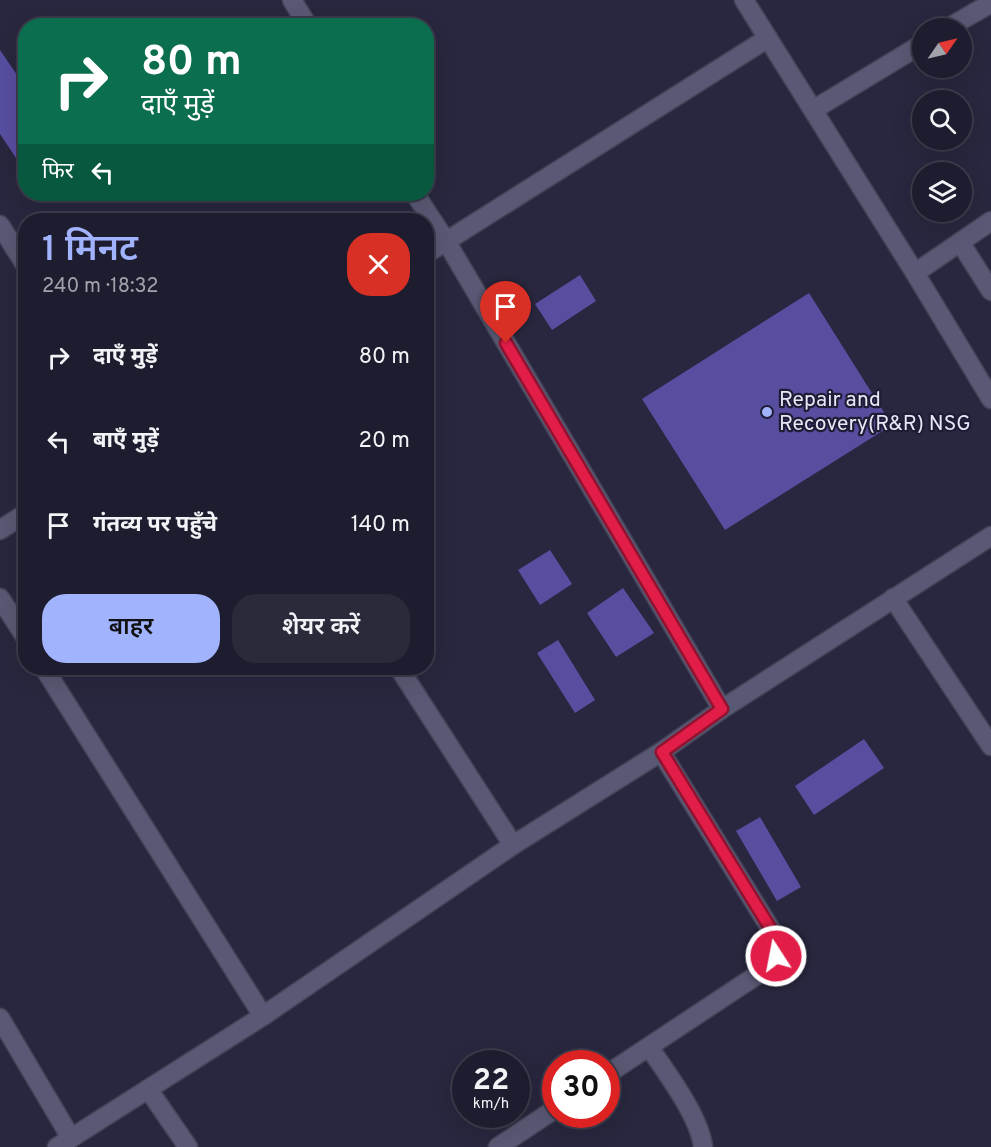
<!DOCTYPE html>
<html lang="hi">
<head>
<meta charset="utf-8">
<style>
	:root { --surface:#1e1d2f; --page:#2b2a3b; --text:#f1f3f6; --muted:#a1a2aa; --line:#3c3b4b; --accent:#a1b3fd }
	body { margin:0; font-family:Overpass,"Noto Sans Devanagari",sans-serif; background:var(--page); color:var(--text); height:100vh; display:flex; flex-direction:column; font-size:22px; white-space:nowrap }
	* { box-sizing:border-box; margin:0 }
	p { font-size:20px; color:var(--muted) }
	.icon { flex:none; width:33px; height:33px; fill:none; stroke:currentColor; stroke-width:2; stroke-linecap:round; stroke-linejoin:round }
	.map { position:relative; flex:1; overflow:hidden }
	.sheet { position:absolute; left:18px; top:213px; width:416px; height:462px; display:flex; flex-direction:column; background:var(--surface); border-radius:24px; box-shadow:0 6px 24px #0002,0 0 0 2px var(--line) }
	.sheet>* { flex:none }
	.guide { position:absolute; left:18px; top:18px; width:416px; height:183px; border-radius:24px; box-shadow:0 6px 24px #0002,0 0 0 2px var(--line); background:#0b6e4f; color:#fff; overflow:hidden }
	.needle { width:39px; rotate:56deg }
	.tools { position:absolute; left:912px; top:18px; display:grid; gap:12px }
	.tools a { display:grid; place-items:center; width:60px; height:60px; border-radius:50%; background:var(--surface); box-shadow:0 6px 24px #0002,0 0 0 2px var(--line); font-size:30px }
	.speed { position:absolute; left:452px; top:1050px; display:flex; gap:12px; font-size:30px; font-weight:700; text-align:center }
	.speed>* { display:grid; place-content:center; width:78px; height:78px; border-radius:50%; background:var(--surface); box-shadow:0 6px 24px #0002,0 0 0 2px var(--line); line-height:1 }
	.speed small { font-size:15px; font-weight:400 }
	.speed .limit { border:9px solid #d22; background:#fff; color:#111 }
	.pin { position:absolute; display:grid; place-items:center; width:51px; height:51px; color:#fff; margin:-62px -26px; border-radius:50% 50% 50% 0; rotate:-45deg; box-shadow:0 0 6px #0007 }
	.pin .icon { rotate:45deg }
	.me { position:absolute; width:66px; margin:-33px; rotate:349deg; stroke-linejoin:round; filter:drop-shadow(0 0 4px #0008) }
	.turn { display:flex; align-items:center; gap:21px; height:126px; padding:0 24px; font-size:27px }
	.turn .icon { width:78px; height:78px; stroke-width:2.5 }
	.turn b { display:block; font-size:42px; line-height:51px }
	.then { display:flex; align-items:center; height:57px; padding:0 24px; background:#0003; gap:12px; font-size:22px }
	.round { display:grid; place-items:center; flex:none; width:63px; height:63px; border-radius:24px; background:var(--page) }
	.overview { display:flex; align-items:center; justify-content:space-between; height:102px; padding:0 24px }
	h1 { font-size:36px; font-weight:600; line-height:45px; color:var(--accent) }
	.cta { display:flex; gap:12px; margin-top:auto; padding:12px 24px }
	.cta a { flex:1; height:69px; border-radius:24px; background:var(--accent); color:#111; font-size:24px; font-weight:600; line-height:69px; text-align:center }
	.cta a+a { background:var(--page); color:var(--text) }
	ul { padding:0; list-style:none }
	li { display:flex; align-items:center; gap:18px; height:84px; padding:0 24px }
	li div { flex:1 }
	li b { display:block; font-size:22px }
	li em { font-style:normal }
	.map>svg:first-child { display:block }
	.building { fill:#574ea0 }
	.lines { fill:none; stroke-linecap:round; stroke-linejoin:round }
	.minor-casing { stroke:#444458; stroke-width:21 }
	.minor { stroke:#5a5975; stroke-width:18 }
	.route-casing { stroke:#92132f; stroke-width:15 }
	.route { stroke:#e11d48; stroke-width:10 }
	.poi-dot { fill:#a1b3fd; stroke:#1f1d35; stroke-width:2 }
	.labels { text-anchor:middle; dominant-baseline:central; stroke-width:4.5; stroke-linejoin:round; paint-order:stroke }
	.poi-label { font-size:21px; fill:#e6e7f7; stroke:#1f1d35; text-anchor:start }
</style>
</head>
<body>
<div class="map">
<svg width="991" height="1147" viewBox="0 0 991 1147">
	<rect width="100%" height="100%" fill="#28273f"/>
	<g class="building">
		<path d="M0 50 26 88V173L0 134Z"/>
		<path d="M580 275 596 301 552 330 535 304Z"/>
		<path d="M809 293 892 425 725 530 642 399Z"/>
		<path d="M550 550 572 584 540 605 518 570Z"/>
		<path d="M623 588 654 633 616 657 587 613Z"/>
		<path d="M558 640 595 700 575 713 537 653Z"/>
		<path d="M864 739 884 768 814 815 795 786Z"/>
		<path d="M760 817 801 887 777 901 736 831Z"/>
	</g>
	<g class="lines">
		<defs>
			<g id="minor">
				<path d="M292 0 308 26"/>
				<path d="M744 0 915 273 991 399"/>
				<path d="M948 28 991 3"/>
				<path d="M813 110 922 44"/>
				<path d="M415 194 446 241 722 709"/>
				<path d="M0 225 26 266"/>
				<path d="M960 242 991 291"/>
				<path d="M426 254 768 38"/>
				<path d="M915 273 991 221"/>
				<path d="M0 530 26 513"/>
				<path d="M0 598 26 638"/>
				<path d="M893 598 991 746"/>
				<path d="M44 668 263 1016"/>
				<path d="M399 668 513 845"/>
				<path d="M0 1018 71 1138"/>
				<path d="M649 1047C666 1072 700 1117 703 1147"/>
				<path d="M606 1075 763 971C776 955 781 951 772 931L661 752"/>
				<path d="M148 1089 188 1147"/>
				<path d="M57 1147 263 1016 513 845 661 752 722 709 991 536"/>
				<path d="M498 1147 555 1109"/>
			</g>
		</defs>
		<use href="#minor" class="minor-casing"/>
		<use href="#minor" class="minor"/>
	</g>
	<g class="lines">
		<defs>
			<path id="route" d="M506 343 722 709 662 752 772 931 778 944 776 956"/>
		</defs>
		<use href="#route" class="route-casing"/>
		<use href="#route" class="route"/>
	</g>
	<circle class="poi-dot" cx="767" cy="412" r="6"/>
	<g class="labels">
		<g class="poi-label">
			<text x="779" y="400">Repair and<tspan x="779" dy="24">Recovery(R&amp;R) NSG</tspan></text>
		</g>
	</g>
</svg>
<div class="tools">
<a><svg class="needle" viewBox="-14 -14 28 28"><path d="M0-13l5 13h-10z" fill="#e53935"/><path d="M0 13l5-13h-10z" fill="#a1a2aa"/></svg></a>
<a><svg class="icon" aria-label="search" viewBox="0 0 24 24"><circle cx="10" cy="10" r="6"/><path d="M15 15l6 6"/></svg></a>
<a><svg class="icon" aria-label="layers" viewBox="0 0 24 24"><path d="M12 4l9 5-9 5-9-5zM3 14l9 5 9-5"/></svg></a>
</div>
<div class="speed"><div>22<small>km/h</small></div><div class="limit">30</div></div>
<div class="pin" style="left:506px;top:343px;background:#d93025"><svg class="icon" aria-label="arrive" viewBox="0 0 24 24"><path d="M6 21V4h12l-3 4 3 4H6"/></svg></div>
<svg class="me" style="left:776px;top:956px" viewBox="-20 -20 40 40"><circle r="17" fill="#e11d48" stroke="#fff" stroke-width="3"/><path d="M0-11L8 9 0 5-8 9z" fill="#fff"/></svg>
<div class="guide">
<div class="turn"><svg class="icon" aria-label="right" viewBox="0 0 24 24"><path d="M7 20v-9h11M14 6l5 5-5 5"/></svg><div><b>80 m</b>दाएँ मुड़ें</div></div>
<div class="then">फिर<svg class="icon" aria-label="left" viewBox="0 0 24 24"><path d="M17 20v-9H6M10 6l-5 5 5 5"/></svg></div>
</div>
<section class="sheet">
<div class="overview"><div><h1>1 मिनट</h1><p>240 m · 18:32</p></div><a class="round" style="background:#d93025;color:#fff"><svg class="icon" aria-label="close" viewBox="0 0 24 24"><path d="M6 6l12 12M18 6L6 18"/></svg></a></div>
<ul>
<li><svg class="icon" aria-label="right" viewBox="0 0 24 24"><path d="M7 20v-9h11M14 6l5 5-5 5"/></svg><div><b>दाएँ मुड़ें</b></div><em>80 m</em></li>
<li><svg class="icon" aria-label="left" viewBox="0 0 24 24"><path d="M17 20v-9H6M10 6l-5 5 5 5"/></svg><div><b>बाएँ मुड़ें</b></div><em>20 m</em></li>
<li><svg class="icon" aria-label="arrive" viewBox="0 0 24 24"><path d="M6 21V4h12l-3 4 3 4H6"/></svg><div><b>गंतव्य पर पहुँचे</b></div><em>140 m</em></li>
</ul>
<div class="cta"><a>बाहर</a><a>शेयर करें</a></div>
</section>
</div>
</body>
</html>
